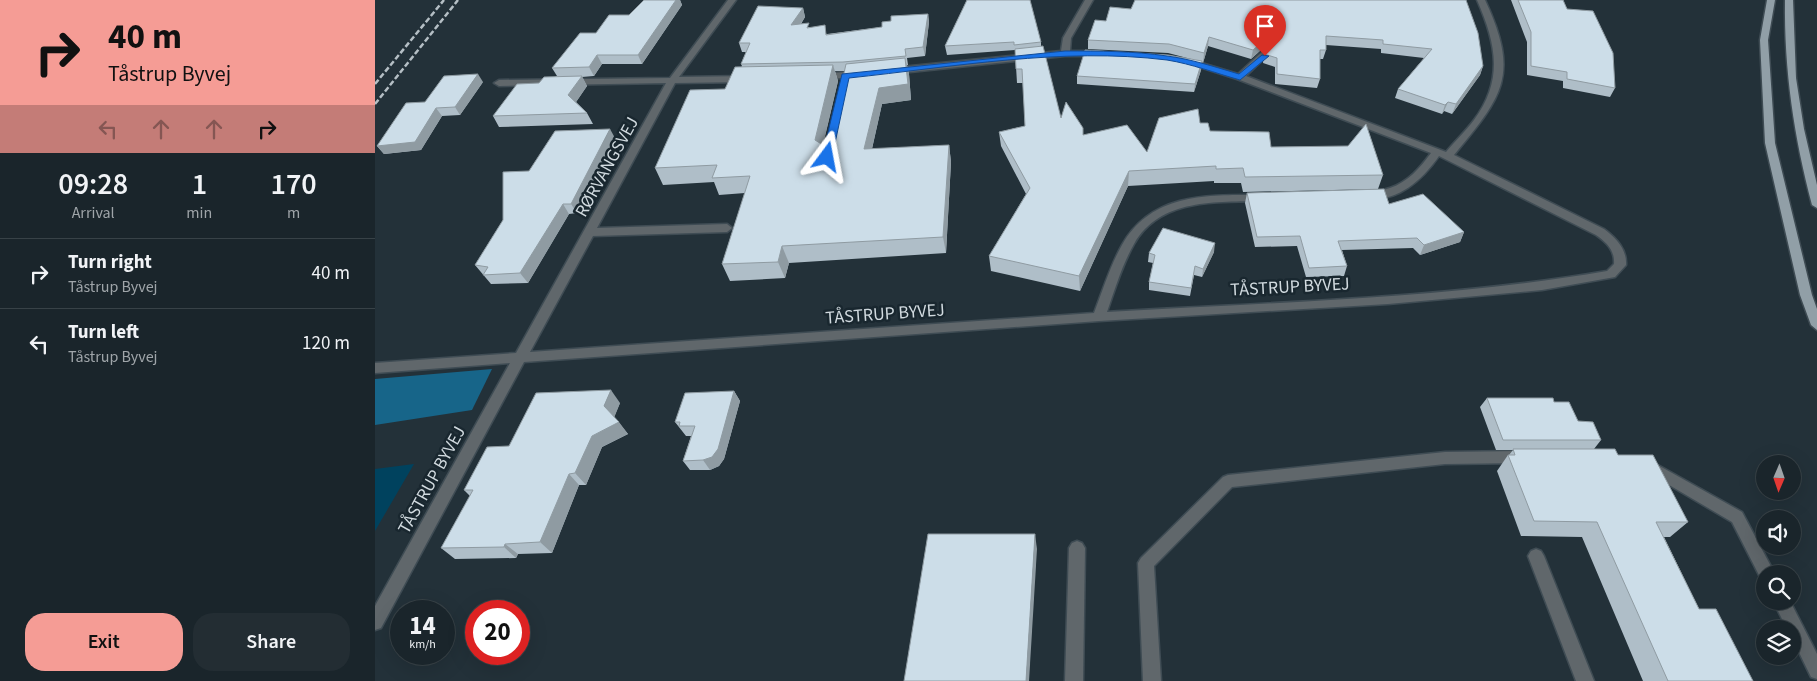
<!DOCTYPE html>
<html lang="en">
<head>
<meta charset="utf-8">
<style>
	:root { --surface:#1a252b; --page:#232d33; --text:#f1f3f6; --muted:#9fa5a9; --line:#384247; --accent:#f59c95 }
	body { margin:0; font-family:"Source Sans 3",sans-serif; background:var(--page); color:var(--text); height:100vh; display:flex; flex-direction:column; font-size:19px; white-space:nowrap }
	* { box-sizing:border-box; margin:0 }
	p { font-size:16px; color:var(--muted) }
	.icon { flex:none; width:28px; height:28px; fill:none; stroke:currentColor; stroke-width:2; stroke-linecap:round; stroke-linejoin:round }
	.map { position:relative; flex:1; overflow:hidden }
	.panel { display:flex; flex-direction:column; background:var(--surface); width:375px }
	.panel>* { flex:none }
	.guide { background:#f59c95; color:#111; overflow:hidden }
	.needle { width:32px; rotate:182deg }
	.buttons { position:absolute; left:1381px; top:455px; display:grid; gap:10px }
	.buttons a { display:grid; place-items:center; width:45px; height:45px; border-radius:50%; background:var(--surface); box-shadow:0 5px 20px #0002,0 0 0 1px var(--line); font-size:25px }
	.speed { position:absolute; left:15px; top:600px; display:flex; gap:10px; font-size:25px; font-weight:700; text-align:center }
	.speed>* { display:grid; place-content:center; width:65px; height:65px; border-radius:50%; background:var(--surface); box-shadow:0 5px 20px #0002,0 0 0 1px var(--line); line-height:1 }
	.speed small { font-size:12px; font-weight:400 }
	.speed .limit { border:8px solid #d22; background:#fff; color:#111 }
	.pin { position:absolute; display:grid; place-items:center; width:42px; height:42px; color:#fff; margin:-51px -21px; border-radius:50% 50% 50% 0; rotate:-45deg; box-shadow:0 0 5px #0007 }
	.pin .icon { rotate:45deg }
	.me { position:absolute; width:55px; margin:-28px; rotate:13deg; stroke-linejoin:round; filter:drop-shadow(0 0 4px #0008) }
	.turn { display:flex; align-items:center; gap:18px; height:105px; padding:0 25px; font-size:22px }
	.turn .icon { width:65px; height:65px; stroke-width:2.5 }
	.turn b { display:block; font-size:35px; line-height:42px }
	.lanes { display:flex; align-items:center; height:48px; padding:0 25px; background:#0003; justify-content:center; gap:25px; direction:ltr }
	.lanes .off { opacity:.35 }
	.eta { display:flex; justify-content:space-evenly; align-items:center; height:85px; text-align:center }
	.eta b { font-size:30px; font-weight:600; line-height:35px }
	.action { display:flex; gap:10px; margin-top:auto; padding:10px 25px }
	.action a { flex:1; height:58px; border-radius:20px; background:var(--accent); color:#111; font-size:20px; font-weight:600; line-height:58px; text-align:center }
	.action a+a { background:var(--page); color:var(--text) }
	ul { padding:0; list-style:none }
	li { display:flex; align-items:center; gap:15px; height:70px; padding:0 25px; border-top:1px solid var(--line) }
	li div { flex:1 }
	li b { display:block; font-size:19px }
	li em { font-style:normal }
	main { display:flex; flex:1; min-height:0 }
	.map>svg:first-child { display:block }
	.green { fill:#00425e }
	.forest { fill:#176589 }
	.lines { fill:none; stroke-linecap:round; stroke-linejoin:round }
	.minor-casing { stroke:#3f4c54; stroke-width:3 }
	.major-casing { stroke:#3f4c54; stroke-width:3 }
	.minor { fill:#60676b; fill-rule:evenodd }
	.major { fill:#919fa7; fill-rule:evenodd }
	.rail { stroke:#b5bfc5; stroke-width:2.5; stroke-dasharray:5.5 2.5; stroke-linecap:butt }
	.wall { fill:#afbec8; fill-rule:evenodd }
	.shaded-wall { fill:#8f9ba2 }
	.building { fill:#ccdde8; stroke:#8f9ba2 }
	.route { fill:#1a73e8; stroke:#114b97 }
	.labels { text-anchor:middle; dominant-baseline:central; stroke-width:5; stroke-linejoin:round; paint-order:stroke }
	.street-label { font-size:18px; fill:#d1dadf; stroke:#19272f }
</style>
</head>
<body>
<main>
<section class="panel">
<div class="guide">
<div class="turn"><svg class="icon" aria-label="right" viewBox="0 0 24 24"><path d="M7 20v-9h11M14 6l5 5-5 5"/></svg><div><b>40 m</b>Tåstrup Byvej</div></div>
<div class="lanes"><svg class="icon off" aria-label="left" viewBox="0 0 24 24"><path d="M17 20v-9H6M10 6l-5 5 5 5"/></svg><svg class="icon off" aria-label="ahead" viewBox="0 0 24 24"><path d="M12 20V5M6 11l6-6 6 6"/></svg><svg class="icon off" aria-label="ahead" viewBox="0 0 24 24"><path d="M12 20V5M6 11l6-6 6 6"/></svg><svg class="icon" aria-label="right" viewBox="0 0 24 24"><path d="M7 20v-9h11M14 6l5 5-5 5"/></svg></div>
</div>
<div class="eta">
<div><b>09:28</b><p>Arrival</p></div>
<div><b>1</b><p>min</p></div>
<div><b>170</b><p>m</p></div>
</div>
<ul>
<li><svg class="icon" aria-label="right" viewBox="0 0 24 24"><path d="M7 20v-9h11M14 6l5 5-5 5"/></svg><div><b>Turn right</b><p>Tåstrup Byvej</p></div><em>40 m</em></li>
<li><svg class="icon" aria-label="left" viewBox="0 0 24 24"><path d="M17 20v-9H6M10 6l-5 5 5 5"/></svg><div><b>Turn left</b><p>Tåstrup Byvej</p></div><em>120 m</em></li>
</ul>
<div class="action"><a>Exit</a><a>Share</a></div>
</section>
<div class="map">
<svg width="1442" height="681" viewBox="0 0 1442 681">
	<rect width="100%" height="100%" fill="#233139"/>
	<path class="green" d="M39 464 0 531V469Z"/>
	<path class="forest" d="M117 369 97 410 0 425V379Z"/>
	<g class="lines">
		<defs>
			<g id="minor">
				<path d="M353 0H361L304 77 372 76 376 79 372 82 300 83 222 228 352 224 357 228 352 232 218 236 155 352 719 313C728 290 735 266 747 245 777 192 834 195 888 195L893 198 888 201C842 202 785 198 759 244 747 265 740 289 732 312 899 302 1068 299 1232 271L1239 264C1240 250 1231 242 1221 235L1064 156C1049 178 1021 205 991 197V193C999 191 1007 191 1015 188 1033 182 1045 168 1056 153L862 79 806 61 810 58 863 74 888 51 885 28 892 26 896 52 871 76 1071 152C1080 141 1091 131 1099 120 1129 80 1121 43 1102 0H1110C1145 75 1128 96 1079 155L1229 229C1241 238 1252 249 1251 265L1240 277 1167 290 1013 304 724 321 149 362 6 628 0 630V606L135 363 0 373V363L141 353 291 83 124 86 119 83 124 80 295 78Z"/>
				<path d="M710 0H718L696 38 695 51H725L728 52V56H690L516 74 512 71 516 68 686 51 688 38Z"/>
				<path d="M484 71 488 74 487 76 444 80 440 77 444 74Z"/>
				<path d="M1147 451 1152 453 1154 457 1152 461 1147 463 1070 464 857 487 779 566 786 681H768L763 563 766 558 848 477 853 475 1070 452Z"/>
				<path d="M1272 459 1367 512 1400 574H1390V581L1386 579 1357 522 1267 469 1265 465 1267 461Z"/>
				<path d="M702 541 707 543 710 548 708 681H690L694 548 697 543Z"/>
				<path d="M1161 549 1166 551 1169 556 1219 681H1201L1153 556 1156 551Z"/>
				<path d="M1398 601H1415L1442 654V679L1436 677 1418 640V629H1412Z"/>
			</g>
			<g id="major">
				<path d="M1392 0H1400L1393 40 1400 143 1437 295 1442 309V330L1436 325 1425 295 1390 143 1385 40Z"/>
				<path d="M1410 0H1418L1421 78 1429 129 1442 185V208L1437 205C1419 137 1409 70 1410 0Z"/>
			</g>
		</defs>
		<use href="#minor" class="minor-casing"/>
		<use href="#major" class="major-casing"/>
		<use href="#minor" class="minor"/>
		<use href="#major" class="major"/>
		<g class="rail">
			<path d="M0 84 69 0"/>
			<path d="M0 104 83 0"/>
		</g>
	</g>
	<g class="wall">
		<path d="M269 0H305L307 5 267 64H227L219 76 207 77 212 86 201 102 212 113 218 124 124 127 118 116 164 83 182 76 177 68 221 33 254 15Z"/>
		<path d="M592 0 666 42V46L686 118 708 135 772 152 825 123 835 131 896 147 1008 175 1003 189 868 192 866 183H839V181L753 186 705 291 616 271 614 256 651 194 626 146 624 132 650 126 648 83H642L640 50 572 55 570 46Z"/>
		<path d="M1091 0 1108 66 1105 75 1077 114 1069 111 1067 114 1020 98 1023 89 1049 58 1006 53V49L951 45V50L948 59H945V79L942 88 900 84V67L888 63 889 54 897 46 893 24 886 26 888 41 886 50 876 59 833 46 828 63 827 62 826 70 819 92 702 84V76L816 59 793 53 713 49V40L731 21 756 9Z"/>
		<path d="M1136 0H1188L1192 9 1240 88 1235 97 1188 88V81L1152 75V42Z"/>
		<path d="M428 8 430 17 426 24 452 34 507 27 516 21 553 14 554 22 550 56 532 58 533 65H532L534 74 536 100 507 104 497 149 574 145 576 162 571 253 414 263 410 278 355 281 347 264 370 193 344 195 339 182 288 185 280 168 350 89 367 66 366 64 371 52H367L364 43ZM460 71H470L454 141 448 145 463 81Z"/>
		<path d="M108 82 85 115 67 116 46 150 9 154 2 146 50 102Z"/>
		<path d="M240 138 202 213 194 214 153 283 116 284 100 265 128 220 154 171Z"/>
		<path d="M872 193 1014 204 1089 232 1085 242 1045 255 1038 248 967 250 972 266 969 276 931 277 922 246 880 247 870 203Z"/>
		<path d="M839 252 827 277 819 275 815 296 774 290V282L778 263 773 262 774 253Z"/>
		<path d="M359 391 365 401 349 459 344 466 335 470H315L308 461 316 436H311L300 422Z"/>
		<path d="M1112 398 1179 402 1226 440 1219 449 1243 455 1313 522 1295 537H1289L1324 609 1378 681H1268L1207 537 1146 536 1122 471 1133 455H1134L1138 450H1121L1105 407Z"/>
		<path d="M245 403 239 417 253 434 227 447 211 485H204L177 553 143 554 141 558 80 559 66 548 95 496 89 490 134 446Z"/>
	</g>
	<g class="shaded-wall">
		<path d="M301 0H305L307 5 267 64 263 55Z"/>
		<path d="M428 8 430 17 419 34 416 25Z"/>
		<path d="M553 14 554 22 550 56 548 47Z"/>
		<path d="M895 15 893 24 883 27 885 18Z"/>
		<path d="M834 37 833 46 828 63 829 53Z"/>
		<path d="M888 41 886 50 876 59 878 50Z"/>
		<path d="M222 55 227 64 219 76 214 67Z"/>
		<path d="M530 58 534 74 536 100 507 104 493 166 489 149 504 88Z"/>
		<path d="M827 61 826 70 819 92 820 84Z"/>
		<path d="M458 65 463 81 445 157 440 140Z"/>
		<path d="M1108 66 1105 75 1077 114 1081 104Z"/>
		<path d="M103 74 108 82 85 115 80 107Z"/>
		<path d="M207 76 212 86 199 105 193 95Z"/>
		<path d="M1073 102 1069 111 1067 114 1070 105Z"/>
		<path d="M61 108 67 116 46 150 9 154 2 146Z"/>
		<path d="M235 129 240 138 202 213 196 204Z"/>
		<path d="M574 145 576 162 571 253 568 237Z"/>
		<path d="M754 171 753 186 705 291 704 276Z"/>
		<path d="M188 204 194 214 153 283 145 273Z"/>
		<path d="M1089 232 1085 242 1045 255 1049 245Z"/>
		<path d="M840 243 839 252 827 277 828 269Z"/>
		<path d="M407 246 414 263 410 278 403 262Z"/>
		<path d="M236 390 245 403 239 418 229 406Z"/>
		<path d="M359 391 365 401 349 459 344 466 335 470 328 460Z"/>
		<path d="M244 422 253 434 227 447 211 485 200 473 217 436Z"/>
		<path d="M194 474 204 485 177 553 165 542Z"/>
		<path d="M660 534 662 549 654 681H651Z"/>
		<path d="M130 544 143 554 141 558 129 547Z"/>
	</g>
	<g class="building">
		<path d="M269 0H301L263 55H222L214 67 177 68 205 33H221L234 15H254Z"/>
		<path d="M592 0H655L666 42 639 45V42L570 46Z"/>
		<path d="M760 0H1091L1103 33 1108 66 1081 104 1073 102 1070 105 1023 89 1057 49 1008 44V40L951 36V50H945V79L902 74V58L889 54 899 43 895 15 885 18 888 41 878 50 834 37 829 53 794 44 713 40 720 20 731 21 735 7 756 9Z"/>
		<path d="M1143 0H1188L1192 9 1218 11 1238 53 1240 88 1192 79V72L1156 66V32Z"/>
		<path d="M383 6 428 8 416 25 434 23 432 28 450 25 451 35 507 27V22L516 21V16L553 14 548 47 530 49 531 56 468 62 366 64 375 43H364Z"/>
		<path d="M668 46 686 118 691 102 708 128V135L752 125 772 152 784 118 823 109 825 123H833L835 131 894 132 896 147 973 146 991 124 1008 175 870 177 868 168 841 169V166L754 171 704 276 614 256 655 188 624 132 650 126 647 69H641L640 49Z"/>
		<path d="M710 50 793 55 827 61 820 84 702 76Z"/>
		<path d="M530 58 533 84 504 88 489 149 574 145 568 237 407 246 403 262 347 264 375 176 337 178 342 165 280 168 315 90 350 89 360 67 458 65 440 140 448 145 454 141 471 64Z"/>
		<path d="M103 74 80 107 61 108 40 142 2 146 31 103 50 102 69 76Z"/>
		<path d="M207 76 193 95 212 113 118 116 142 84 164 83 169 77Z"/>
		<path d="M235 129 196 204H188L145 273 108 275 113 267 100 265 128 220V172L154 171 180 131Z"/>
		<path d="M1009 189 1014 204 1048 194 1089 232 1049 245 1042 238 963 241 972 266 934 268 925 236 882 237 872 193Z"/>
		<path d="M788 228 840 243 828 269 820 266 816 288 774 282 780 255 774 253Z"/>
		<path d="M236 390 229 406 244 422 217 436 200 473 194 474 165 542 130 544 129 547 66 548 98 490H89L112 447 134 446 161 393Z"/>
		<path d="M359 391 343 449 337 457 328 460 308 461 320 426H304L305 422H300L310 393Z"/>
		<path d="M1112 398H1178L1179 402H1194L1203 421 1218 422 1226 440H1128Z"/>
		<path d="M1138 449H1240L1243 455H1278L1313 522H1281L1324 609H1341L1378 681H1293L1222 522 1159 521 1133 455H1140Z"/>
		<path d="M553 534H660L651 681H529Z"/>
	</g>
	<path class="route" d="M690 51C724 51 758 51 792 56 816 59 840 67 864 74L887 55 894 56 865 80C840 73 817 64 792 60 686 47 579 67 474 78L457 157 452 160 447 157 467 74Z"/>
	<g class="labels">
		<g class="street-label">
			<text transform="translate(232 167) rotate(-61)">RØRVANGSVEJ</text>
			<text transform="translate(915 287) rotate(-3)">TÅSTRUP BYVEJ</text>
			<text transform="translate(510 314) rotate(-4)">TÅSTRUP BYVEJ</text>
			<text transform="translate(57 480) rotate(-61)">TÅSTRUP BYVEJ</text>
		</g>
	</g>
</svg>
<div class="buttons">
<a><svg class="needle" viewBox="-14 -14 28 28"><path d="M0-13l5 13h-10z" fill="#e53935"/><path d="M0 13l5-13h-10z" fill="#9fa5a9"/></svg></a>
<a><svg class="icon" aria-label="sound" viewBox="0 0 24 24"><path d="M4 9h4l5-4v14l-5-4H4zM17 9q2 3 0 6"/></svg></a>
<a><svg class="icon" aria-label="search" viewBox="0 0 24 24"><circle cx="10" cy="10" r="6"/><path d="M15 15l6 6"/></svg></a>
<a><svg class="icon" aria-label="layers" viewBox="0 0 24 24"><path d="M12 4l9 5-9 5-9-5zM3 14l9 5 9-5"/></svg></a>
</div>
<div class="speed"><div>14<small>km/h</small></div><div class="limit">20</div></div>
<div class="pin" style="left:890px;top:56px;background:#d93025"><svg class="icon" aria-label="arrive" viewBox="0 0 24 24"><path d="M6 21V4h12l-3 4 3 4H6"/></svg></div>
<svg class="me" style="left:452px;top:157px" viewBox="-20 -20 40 40"><path d="M0-17L14 15 0 8-14 15z" fill="#1a73e8" stroke="#fff" stroke-width="4"/></svg>
</div>
</main>
</body>
</html>
